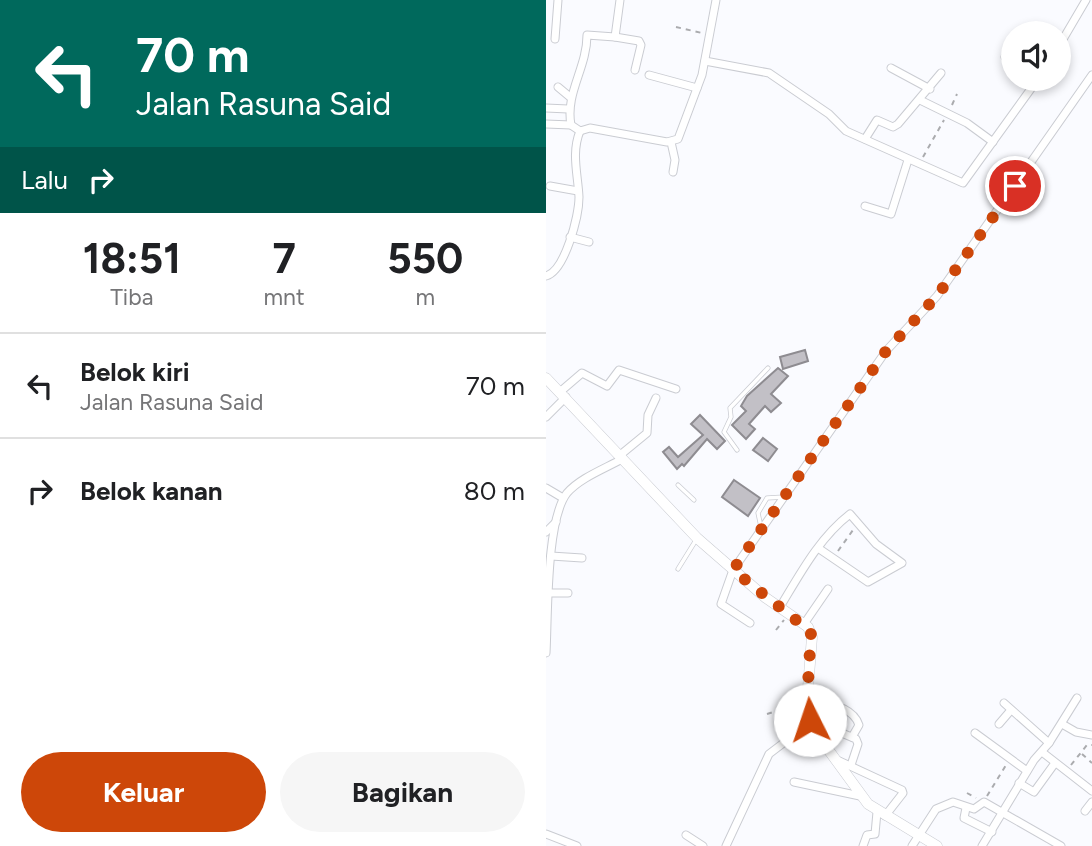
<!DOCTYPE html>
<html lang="id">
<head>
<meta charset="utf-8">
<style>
	:root { --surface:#fff; --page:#f6f6f6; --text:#202124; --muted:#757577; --line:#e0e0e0; --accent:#cd4709 }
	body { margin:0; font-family:Figtree,sans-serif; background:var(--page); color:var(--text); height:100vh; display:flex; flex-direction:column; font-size:26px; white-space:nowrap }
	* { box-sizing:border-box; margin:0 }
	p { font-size:23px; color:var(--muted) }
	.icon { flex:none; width:38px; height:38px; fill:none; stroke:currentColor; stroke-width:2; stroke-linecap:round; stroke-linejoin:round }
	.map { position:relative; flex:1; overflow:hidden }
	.drawer { display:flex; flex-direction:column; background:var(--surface); width:546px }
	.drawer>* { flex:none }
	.banner { background:#00695c; color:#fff; overflow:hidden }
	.tools { position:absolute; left:455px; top:21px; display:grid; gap:14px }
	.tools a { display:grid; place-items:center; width:70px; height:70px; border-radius:50%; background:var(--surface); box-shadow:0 4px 10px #0003; font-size:35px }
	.pin { position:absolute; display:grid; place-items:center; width:60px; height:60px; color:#fff; margin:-30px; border:4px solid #fff; border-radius:50%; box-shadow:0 2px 7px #0007 }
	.me { position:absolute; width:77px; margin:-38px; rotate:356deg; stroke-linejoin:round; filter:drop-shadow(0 0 5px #0008) }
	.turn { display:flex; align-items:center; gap:24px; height:147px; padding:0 21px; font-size:32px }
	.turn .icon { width:91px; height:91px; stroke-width:2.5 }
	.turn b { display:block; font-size:49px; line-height:60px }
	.then { display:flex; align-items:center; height:66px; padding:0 21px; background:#0003; gap:14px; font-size:26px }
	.eta { display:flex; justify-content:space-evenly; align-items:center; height:119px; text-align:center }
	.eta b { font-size:42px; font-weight:700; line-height:49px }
	.button { display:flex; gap:14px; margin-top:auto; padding:14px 21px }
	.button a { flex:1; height:80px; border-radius:42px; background:var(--accent); color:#fff; font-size:28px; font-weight:700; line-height:80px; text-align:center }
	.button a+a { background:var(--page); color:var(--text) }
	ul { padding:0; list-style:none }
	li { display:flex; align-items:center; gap:21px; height:105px; padding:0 21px; border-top:2px solid var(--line) }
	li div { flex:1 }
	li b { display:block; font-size:26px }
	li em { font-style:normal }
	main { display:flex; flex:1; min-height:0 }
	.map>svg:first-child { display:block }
	.building { fill:#c2c0c6; stroke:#8e8c91; stroke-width:2 }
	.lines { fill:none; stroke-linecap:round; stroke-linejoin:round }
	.lane-casing { stroke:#caccd2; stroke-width:5 }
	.street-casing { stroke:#caccd2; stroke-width:9 }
	.secondary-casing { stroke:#caccd2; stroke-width:11 }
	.path { stroke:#aaabae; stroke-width:2; stroke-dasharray:5 5; stroke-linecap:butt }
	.lane { stroke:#fff; stroke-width:3.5 }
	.street { stroke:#fff; stroke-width:7 }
	.secondary { stroke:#fff; stroke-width:10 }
	.route { stroke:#cd4709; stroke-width:12; stroke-dasharray:0 21.6 }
</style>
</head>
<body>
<main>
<section class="drawer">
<div class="banner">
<div class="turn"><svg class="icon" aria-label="left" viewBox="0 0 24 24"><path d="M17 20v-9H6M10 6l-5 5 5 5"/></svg><div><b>70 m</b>Jalan Rasuna Said</div></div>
<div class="then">Lalu<svg class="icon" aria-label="right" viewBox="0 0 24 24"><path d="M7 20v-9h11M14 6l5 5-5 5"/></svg></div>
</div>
<div class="eta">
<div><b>18:51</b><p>Tiba</p></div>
<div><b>7</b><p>mnt</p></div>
<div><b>550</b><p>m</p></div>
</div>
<ul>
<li><svg class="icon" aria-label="left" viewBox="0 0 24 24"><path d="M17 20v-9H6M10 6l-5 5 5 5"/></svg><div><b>Belok kiri</b><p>Jalan Rasuna Said</p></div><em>70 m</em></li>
<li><svg class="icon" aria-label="right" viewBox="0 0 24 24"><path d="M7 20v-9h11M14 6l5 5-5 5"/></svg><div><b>Belok kanan</b></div><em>80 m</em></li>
</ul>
<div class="button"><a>Keluar</a><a>Bagikan</a></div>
</section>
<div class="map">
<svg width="546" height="846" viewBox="0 0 546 846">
	<rect width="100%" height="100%" fill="#fafbff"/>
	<g class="building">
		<path d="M259 350 262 361 237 369 234 357Z"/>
		<path d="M232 368 242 376 225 394 235 403 225 412 219 406 203 424 209 429 200 439 186 425 200 411 195 406 201 396Z"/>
		<path d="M154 415 179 441 171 449 161 439 138 466 136 464 131 469 117 452 123 447 132 457 157 435 145 424Z"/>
		<path d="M217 438 231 449 222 461 207 450Z"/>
		<path d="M188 480 214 498 202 516 176 497Z"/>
	</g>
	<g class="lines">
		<defs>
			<g id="lane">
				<path d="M191 450 178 432 185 417 184 408 222 368"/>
				<path d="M132 485 148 500"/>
				<path d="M215 527 212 513 221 498 238 497"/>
				<path d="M132 569 150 540"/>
			</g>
			<g id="street">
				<path d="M69 37 93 41 95 45 89 70"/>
				<path d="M9 39 12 0"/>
				<path d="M513 46 540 0"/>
				<path d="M459 57 467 48"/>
				<path d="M159 61 223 73 283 114 300 131 417 183 492 79"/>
				<path d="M345 68 384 89"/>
				<path d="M103 75 151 88"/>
				<path d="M12 87 24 97"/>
				<path d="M374 100 421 123 447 142"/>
				<path d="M0 108 22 109"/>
				<path d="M0 124 25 125"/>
				<path d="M34 131 44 128 121 142 132 139 156 75 170 0"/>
				<path d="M34 131 25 125C19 93 41 68 41 35L69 37 74 0"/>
				<path d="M319 139 331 120 347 127 352 124 395 73"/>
				<path d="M125 142 129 160 127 172"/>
				<path d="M4 186 32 191"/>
				<path d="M319 206 345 214 362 160"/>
				<path d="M24 237 43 242"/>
				<path d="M0 276C19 271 33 216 33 197 32 175 25 153 34 131"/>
				<path d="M15 391 36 373 61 386 73 370 130 389"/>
				<path d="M0 417 20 397"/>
				<path d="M73 456 101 433 102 415 110 398"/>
				<path d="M0 488 17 498"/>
				<path d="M0 532 10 522"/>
				<path d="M5 556 36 558"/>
				<path d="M1 593H22"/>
				<path d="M234 607C254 574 273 538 304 514L330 544 356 563 322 582 272 548"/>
				<path d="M204 623 175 604 187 570 340 351 391 296 546 75"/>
				<path d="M258 624 282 589"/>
				<path d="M0 653C2 616 0 520 21 493 34 478 58 469 76 459"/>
				<path d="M261 701C278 702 307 706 313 725L306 737"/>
				<path d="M458 703 503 743"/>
				<path d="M265 720 310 739 312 744 305 765"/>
				<path d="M453 724 465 710"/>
				<path d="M516 724 530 732 546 735"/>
				<path d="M429 733 481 771"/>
				<path d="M496 752 546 791"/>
				<path d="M289 759 356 790 357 793 339 816"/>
				<path d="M248 782 314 796"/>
				<path d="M473 783 488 792 509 763"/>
				<path d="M420 808 418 818 446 832"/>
				<path d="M539 811 546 802"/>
				<path d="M0 834 31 846"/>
				<path d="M140 835 157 846"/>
				<path d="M180 846 223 754 265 722"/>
				<path d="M317 846 321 835 329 834 331 812"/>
				<path d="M366 846 390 809 407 802 428 809 438 802 515 846"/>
				<path d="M436 846 488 760 503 743 531 698"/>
			</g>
			<path id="secondary" d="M0 378 151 538 220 598 262 627 266 637 261 701 265 722 273 737 322 804 391 846"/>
		</defs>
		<use href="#lane" class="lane-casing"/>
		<use href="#street" class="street-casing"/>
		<use href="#secondary" class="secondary-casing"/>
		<g class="path">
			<path d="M130 27 156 33"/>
			<path d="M406 105 411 94"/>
			<path d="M377 157 398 120"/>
			<path d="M292 551 307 530"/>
			<path d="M230 630 238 620"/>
			<path d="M221 714 253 704"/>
			<path d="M536 754 546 763"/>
			<path d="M525 765 541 745H546"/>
			<path d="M421 793 430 798"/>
			<path d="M441 796 460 765"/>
		</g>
		<use href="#lane" class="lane"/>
		<use href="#street" class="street"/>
		<use href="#secondary" class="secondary"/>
	</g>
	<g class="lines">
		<path class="route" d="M264 720 261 701 265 632 187 570 340 351 391 296 469 186"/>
	</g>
</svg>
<div class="tools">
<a><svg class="icon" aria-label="sound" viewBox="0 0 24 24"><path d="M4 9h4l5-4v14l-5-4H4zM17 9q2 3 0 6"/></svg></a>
</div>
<div class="pin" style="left:469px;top:186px;background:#d93025"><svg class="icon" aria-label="arrive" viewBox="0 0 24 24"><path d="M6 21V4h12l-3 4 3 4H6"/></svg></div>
<svg class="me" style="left:264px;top:720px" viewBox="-20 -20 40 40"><circle r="19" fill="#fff"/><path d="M0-13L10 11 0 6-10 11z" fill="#cd4709"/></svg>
</div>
</main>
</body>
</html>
